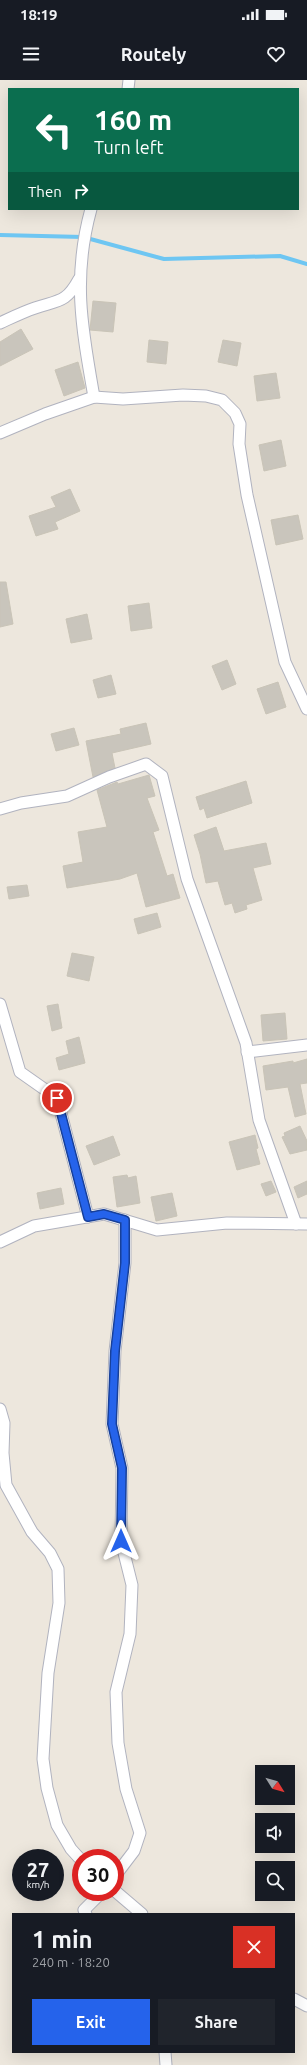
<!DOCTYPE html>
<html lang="en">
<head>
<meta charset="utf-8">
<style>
	:root { --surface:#171b24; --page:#20242c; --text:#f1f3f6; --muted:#9ea1a6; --accent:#2563eb }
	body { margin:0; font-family:Ubuntu,sans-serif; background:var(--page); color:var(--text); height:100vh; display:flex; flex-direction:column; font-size:15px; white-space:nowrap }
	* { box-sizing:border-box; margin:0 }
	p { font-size:13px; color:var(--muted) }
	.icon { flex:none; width:22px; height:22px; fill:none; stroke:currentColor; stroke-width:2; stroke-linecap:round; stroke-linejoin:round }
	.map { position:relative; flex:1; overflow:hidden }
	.details { position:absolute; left:12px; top:1833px; width:283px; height:140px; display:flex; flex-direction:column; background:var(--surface); border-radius:0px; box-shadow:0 4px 16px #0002 }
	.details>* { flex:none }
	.top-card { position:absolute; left:8px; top:8px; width:291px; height:122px; border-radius:0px; box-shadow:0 4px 16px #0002; background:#0b6e4f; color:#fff; overflow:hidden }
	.needle { width:26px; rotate:127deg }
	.controls { position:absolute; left:255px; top:1685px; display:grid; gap:8px }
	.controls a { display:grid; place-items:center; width:40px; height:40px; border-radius:0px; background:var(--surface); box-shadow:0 4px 16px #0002; font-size:20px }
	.speed { position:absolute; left:12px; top:1769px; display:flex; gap:8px; font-size:20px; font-weight:700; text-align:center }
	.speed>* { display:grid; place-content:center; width:52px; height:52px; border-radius:50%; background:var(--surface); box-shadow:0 4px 16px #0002; line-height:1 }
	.speed small { font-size:10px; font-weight:400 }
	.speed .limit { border:6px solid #d22; background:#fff; color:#111 }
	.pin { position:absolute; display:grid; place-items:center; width:34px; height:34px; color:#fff; margin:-17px; border:2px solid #fff; border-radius:50%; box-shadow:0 1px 4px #0007 }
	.me { position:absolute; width:44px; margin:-22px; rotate:0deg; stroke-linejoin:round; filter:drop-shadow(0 0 3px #0008) }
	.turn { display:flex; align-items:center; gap:14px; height:84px; padding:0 20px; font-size:18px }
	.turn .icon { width:52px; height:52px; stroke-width:2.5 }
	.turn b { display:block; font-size:28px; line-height:34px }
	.then { display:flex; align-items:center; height:38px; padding:0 20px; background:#0003; gap:8px; font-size:15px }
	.round { display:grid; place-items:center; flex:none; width:42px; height:42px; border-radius:0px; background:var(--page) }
	.summary { display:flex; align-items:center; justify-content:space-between; height:68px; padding:0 20px }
	h1 { font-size:24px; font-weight:600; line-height:30px }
	.primary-button { display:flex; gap:8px; margin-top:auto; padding:8px 20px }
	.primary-button a { flex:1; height:46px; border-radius:0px; background:var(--accent); color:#fff; font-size:16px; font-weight:600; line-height:46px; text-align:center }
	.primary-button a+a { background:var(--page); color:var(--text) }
	.status { display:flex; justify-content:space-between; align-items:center; height:28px; padding:0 20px; background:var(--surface); direction:ltr }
	.status svg { height:11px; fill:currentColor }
	header { display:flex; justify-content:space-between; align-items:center; height:52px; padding:0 20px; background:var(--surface); font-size:18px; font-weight:600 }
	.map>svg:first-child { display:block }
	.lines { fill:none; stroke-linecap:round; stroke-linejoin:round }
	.stream { stroke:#6ec6f2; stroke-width:4 }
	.building { fill:#c9c5bc; stroke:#c9c4b7 }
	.minor-casing { stroke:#b1b3bf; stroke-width:13 }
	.minor { stroke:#fff; stroke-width:11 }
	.route-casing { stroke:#184099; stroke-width:10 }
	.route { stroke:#2563eb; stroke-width:7 }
</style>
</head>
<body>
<div class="status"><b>18:19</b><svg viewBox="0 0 49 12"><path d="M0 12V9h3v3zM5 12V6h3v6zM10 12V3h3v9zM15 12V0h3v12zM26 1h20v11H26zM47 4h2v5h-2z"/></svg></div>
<header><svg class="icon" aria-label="menu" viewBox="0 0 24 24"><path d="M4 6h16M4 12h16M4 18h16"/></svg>Routely<svg class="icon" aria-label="heart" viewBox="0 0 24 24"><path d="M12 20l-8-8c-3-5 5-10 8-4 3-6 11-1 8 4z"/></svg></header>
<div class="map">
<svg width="307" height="1985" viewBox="0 0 307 1985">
	<rect width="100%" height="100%" fill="#ede7dd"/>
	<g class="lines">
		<path class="stream" d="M0 155 83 157 164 179 280 176 307 184"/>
	</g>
	<g class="building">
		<path d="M93 221 116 223 113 252 90 250Z"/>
		<path d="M21 249 33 269 0 286V262Z"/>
		<path d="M149 260 168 262 166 284 147 282Z"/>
		<path d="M223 260 241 263 237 286 218 282Z"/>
		<path d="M78 282 85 308 64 316 55 290Z"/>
		<path d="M276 293 280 318 257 321 254 296Z"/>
		<path d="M281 360 286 386 264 391 259 365Z"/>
		<path d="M70 409 80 431 55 442 58 449 36 456 29 436 56 427 51 417Z"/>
		<path d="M298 435 303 459 276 465 271 440Z"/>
		<path d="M0 502H6L13 544 0 547Z"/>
		<path d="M149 523 152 548 131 551 128 526Z"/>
		<path d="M87 534 92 559 71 563 66 539Z"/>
		<path d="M227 580 236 604 222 610 212 586Z"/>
		<path d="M111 595 116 614 98 618 93 600Z"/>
		<path d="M278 602 286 627 266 634 257 609Z"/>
		<path d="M146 643 151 664 112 673 115 688 93 697 86 661 121 654 120 649Z"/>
		<path d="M74 648 79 665 56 671 51 654Z"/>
		<path d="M149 695 155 716 147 718 159 750 153 752 167 796 173 794 180 818 146 827 137 793 120 799 67 808 63 786 83 782 78 752 107 747 97 710 117 702 118 704Z"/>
		<path d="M246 701 252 723 207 738 204 728 200 730 196 717Z"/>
		<path d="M216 747 224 771 266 763 271 784 253 788 262 820 246 825 247 829 235 833 232 823 225 825 218 801 206 803 200 774 194 755Z"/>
		<path d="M27 805 29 816 9 819 7 807Z"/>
		<path d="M157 833 161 847 138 854 134 839Z"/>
		<path d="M72 873 94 877 89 901 67 896Z"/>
		<path d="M58 924 62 948 52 951 47 926Z"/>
		<path d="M285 933 287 959 263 961 261 935Z"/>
		<path d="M79 957 85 983 59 990 56 978 69 974 66 961Z"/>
		<path d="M307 979V1003L300 1004 306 1034 295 1037 288 1007 266 1010 263 986 293 981V983Z"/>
		<path d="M300 1046 307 1061V1070L290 1074 282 1057 285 1056 284 1053Z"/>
		<path d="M255 1055 258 1068 256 1069 260 1084 237 1090 229 1062Z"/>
		<path d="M113 1056 120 1075 94 1085 86 1066Z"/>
		<path d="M127 1095 128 1098 136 1096 140 1123 117 1127 113 1097Z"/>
		<path d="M271 1101 276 1112 266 1116 261 1104Z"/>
		<path d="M307 1101V1114L298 1118 294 1107Z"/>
		<path d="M61 1108 64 1124 40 1129 37 1113Z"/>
		<path d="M172 1113 177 1136 156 1141 151 1117Z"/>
	</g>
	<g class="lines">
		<defs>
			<g id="minor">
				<path d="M128 9 129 0"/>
				<path d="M91 129C72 198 82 249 94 317"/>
				<path d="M0 243C11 238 23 232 35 228 59 220 66 223 79 199"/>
				<path d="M0 353 45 334 94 317 123 319 183 315 206 316 222 320 235 333 240 344 239 364 247 415 285 582 307 629"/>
				<path d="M0 729 21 723 67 716 109 697 146 684 162 696 187 799 246 963 259 1040 296 1144"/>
				<path d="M0 924 20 992 57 1018 88 1137"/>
				<path d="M247 972 307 965"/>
				<path d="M0 1162 34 1146 104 1134 157 1150 227 1143 307 1144"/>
				<path d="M0 1329 4 1343 3 1373 6 1405 32 1452 50 1473 58 1489 59 1523 48 1593 43 1679 47 1708 57 1745 71 1769 81 1780"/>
				<path d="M115 1796 134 1771 140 1753 126 1709 118 1663 116 1612 130 1554 132 1505 121 1461 122 1388 112 1344 115 1271 125 1183V1140"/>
				<path d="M115 1811 142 1834"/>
				<path d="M86 1834 84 1830 102 1812"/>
				<path d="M294 1919 307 1926"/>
				<path d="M165 1972 166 1985"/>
			</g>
		</defs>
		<use href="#minor" class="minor-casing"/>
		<use href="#minor" class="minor"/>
	</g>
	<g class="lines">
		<defs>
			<path id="route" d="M57 1018 88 1137 104 1134 125 1140V1183L115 1271 112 1344 122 1388 121 1461"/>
		</defs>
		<use href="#route" class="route-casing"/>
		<use href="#route" class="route"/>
	</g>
</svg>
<div class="controls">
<a><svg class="needle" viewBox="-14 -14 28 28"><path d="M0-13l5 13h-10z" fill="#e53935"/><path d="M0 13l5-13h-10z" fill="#9ea1a6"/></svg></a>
<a><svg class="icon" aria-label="sound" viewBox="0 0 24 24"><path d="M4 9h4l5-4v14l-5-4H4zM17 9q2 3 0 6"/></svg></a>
<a><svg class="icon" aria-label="search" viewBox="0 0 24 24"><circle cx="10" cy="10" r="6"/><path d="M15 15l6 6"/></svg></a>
</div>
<div class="speed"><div>27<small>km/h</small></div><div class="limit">30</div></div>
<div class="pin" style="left:57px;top:1018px;background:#d93025"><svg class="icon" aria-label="arrive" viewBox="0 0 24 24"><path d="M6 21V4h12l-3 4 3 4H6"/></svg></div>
<svg class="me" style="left:121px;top:1461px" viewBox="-20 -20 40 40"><path d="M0-17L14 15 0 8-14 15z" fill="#2563eb" stroke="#fff" stroke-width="4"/></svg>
<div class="top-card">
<div class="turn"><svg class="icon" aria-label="left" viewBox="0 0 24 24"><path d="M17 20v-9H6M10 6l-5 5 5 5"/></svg><div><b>160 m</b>Turn left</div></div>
<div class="then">Then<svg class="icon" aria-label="right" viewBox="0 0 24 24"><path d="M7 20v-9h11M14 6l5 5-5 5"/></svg></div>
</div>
<section class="details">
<div class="summary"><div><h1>1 min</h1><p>240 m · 18:20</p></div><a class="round" style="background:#d93025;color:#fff"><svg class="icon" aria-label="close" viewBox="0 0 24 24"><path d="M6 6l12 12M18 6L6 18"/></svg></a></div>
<div class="primary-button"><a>Exit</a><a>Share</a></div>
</section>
</div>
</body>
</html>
